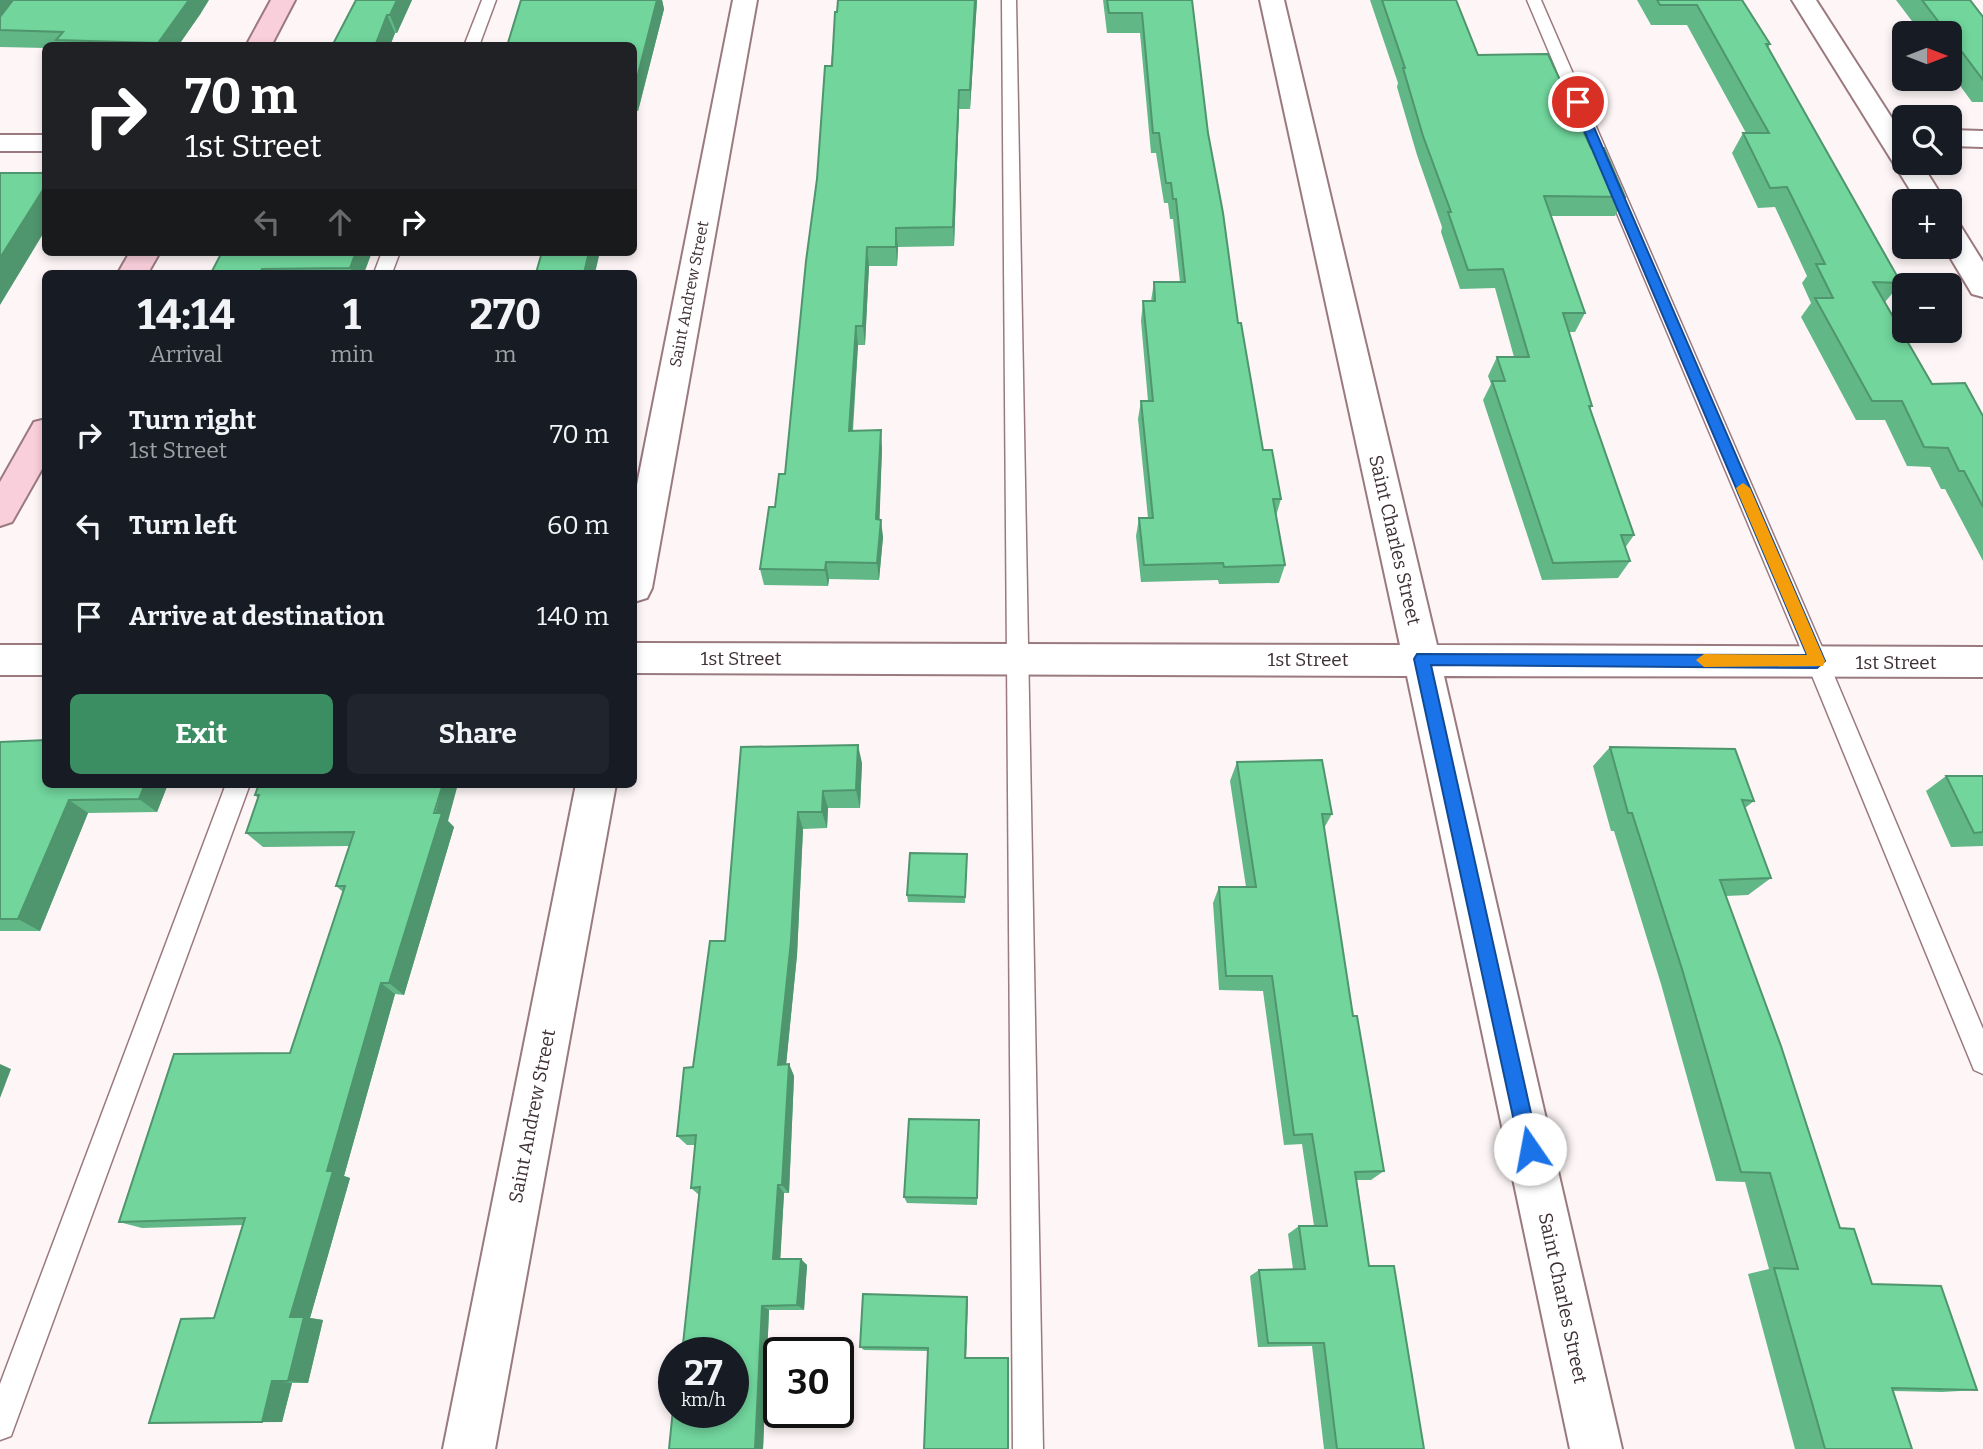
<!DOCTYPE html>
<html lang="en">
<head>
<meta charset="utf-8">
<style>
	:root { --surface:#171b24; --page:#20242c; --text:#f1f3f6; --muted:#9ea1a6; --accent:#3a8e61 }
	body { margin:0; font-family:Bitter,serif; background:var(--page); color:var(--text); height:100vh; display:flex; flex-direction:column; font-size:26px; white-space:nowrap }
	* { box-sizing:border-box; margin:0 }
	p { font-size:23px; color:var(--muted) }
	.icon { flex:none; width:38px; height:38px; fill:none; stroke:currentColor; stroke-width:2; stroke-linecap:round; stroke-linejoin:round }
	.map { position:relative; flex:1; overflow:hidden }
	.details { position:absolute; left:42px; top:270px; width:595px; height:518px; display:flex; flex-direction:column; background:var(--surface); border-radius:10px; box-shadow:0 4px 10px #0003 }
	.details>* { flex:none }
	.banner { position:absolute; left:42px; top:42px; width:595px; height:214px; border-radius:10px; box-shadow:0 4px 10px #0003; background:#202124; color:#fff; overflow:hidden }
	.needle { width:46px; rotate:90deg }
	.fabs { position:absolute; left:1892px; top:21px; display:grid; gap:14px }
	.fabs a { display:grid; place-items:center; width:70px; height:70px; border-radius:10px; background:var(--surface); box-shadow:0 4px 10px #0003; font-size:35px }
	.speed { position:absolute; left:658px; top:1337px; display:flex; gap:14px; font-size:35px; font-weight:700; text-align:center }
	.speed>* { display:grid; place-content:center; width:91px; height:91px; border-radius:50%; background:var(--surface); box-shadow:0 4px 10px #0003; line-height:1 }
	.speed small { font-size:18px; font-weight:400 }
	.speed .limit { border:4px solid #111; border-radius:10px; background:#fff; color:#111 }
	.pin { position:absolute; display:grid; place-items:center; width:60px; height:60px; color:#fff; margin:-30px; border:4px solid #fff; border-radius:50%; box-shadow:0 2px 7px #0007 }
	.me { position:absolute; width:77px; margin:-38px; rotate:348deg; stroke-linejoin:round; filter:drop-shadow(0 0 5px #0008) }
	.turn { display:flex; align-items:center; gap:24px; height:147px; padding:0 28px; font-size:32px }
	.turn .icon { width:91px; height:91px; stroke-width:2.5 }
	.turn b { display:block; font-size:49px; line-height:60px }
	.lanes { display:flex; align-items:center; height:66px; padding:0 28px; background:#0003; justify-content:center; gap:35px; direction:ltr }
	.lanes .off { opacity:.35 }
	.eta { display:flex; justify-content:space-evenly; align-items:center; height:119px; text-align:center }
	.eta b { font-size:42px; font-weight:700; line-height:49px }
	.cta { display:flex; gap:14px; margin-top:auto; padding:14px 28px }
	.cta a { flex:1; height:80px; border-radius:10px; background:var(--accent); color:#fff; font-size:28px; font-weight:700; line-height:80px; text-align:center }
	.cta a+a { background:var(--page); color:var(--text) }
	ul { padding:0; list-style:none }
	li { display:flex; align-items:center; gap:21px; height:91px; padding:0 28px }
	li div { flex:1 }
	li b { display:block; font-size:26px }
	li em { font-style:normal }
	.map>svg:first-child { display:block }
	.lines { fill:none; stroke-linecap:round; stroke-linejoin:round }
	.lane-casing { stroke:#9a797f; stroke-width:3 }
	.street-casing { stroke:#9a797f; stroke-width:4 }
	.secondary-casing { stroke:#9a797f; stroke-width:4 }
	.lane { fill:#fff; fill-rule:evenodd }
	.street { fill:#fff; fill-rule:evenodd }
	.secondary { fill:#f9cfdb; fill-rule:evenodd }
	.wall { fill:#61b786 }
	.shaded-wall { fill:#4f956d }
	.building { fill:#71d59c; stroke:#4f956d; stroke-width:2 }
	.route { fill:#1a73e8; stroke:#114b97; stroke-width:2 }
	.slow { fill:#f59e0b }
	.labels { text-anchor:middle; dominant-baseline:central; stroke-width:6; stroke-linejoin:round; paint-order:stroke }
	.far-street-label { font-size:16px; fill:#3e3033; stroke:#fff }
	.street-label { font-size:19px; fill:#3e3033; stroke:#fff }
</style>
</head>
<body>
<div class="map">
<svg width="1983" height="1449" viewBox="0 0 1983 1449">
	<rect width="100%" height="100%" fill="#fdf5f6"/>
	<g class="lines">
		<defs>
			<g id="lane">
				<path d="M482 0H496L479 46H464Z"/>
				<path d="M1002 0H1016L1043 1449H1013Z"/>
				<path d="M1527 0H1541L1828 661 1983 1029V1074L1974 1070 1806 661Z"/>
				<path d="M382 252H400L392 273H374Z"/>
				<path d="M226 784H250L15 1425 11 1436 0 1440V1384Z"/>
			</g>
			<g id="street">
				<path d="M733 0H757L652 588 647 598 634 602V500Z"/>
				<path d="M1260 0H1284L1437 645 1983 647V677L1444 676 1622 1449H1570L1407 676 634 673V643L1400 645Z"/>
				<path d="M1792 0H1816L1904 137V163H1921L1945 201H1917Z"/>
				<path d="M1950 130 1983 131V147L1950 146Z"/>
				<rect x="0" y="135" width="46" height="16"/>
				<path d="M1950 223 1960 225 1983 262V297L1972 294 1944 247H1950Z"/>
				<rect x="0" y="645" width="46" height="30"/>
				<path d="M576 784H616L495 1449H443Z"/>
			</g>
			<g id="secondary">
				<path d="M271 0H295L271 46H246Z"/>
				<path d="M130 252H160L148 273H118Z"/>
				<path d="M46 419V462L12 522 0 526V482L34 422Z"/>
			</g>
		</defs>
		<use href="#lane" class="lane-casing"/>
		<use href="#street" class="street-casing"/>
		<use href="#secondary" class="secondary-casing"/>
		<use href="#lane" class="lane"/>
		<use href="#street" class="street"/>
		<use href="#secondary" class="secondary"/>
	</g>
	<g class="wall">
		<path d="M0 0 201 13 178 46H46V48L0 47Z"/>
		<path d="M412 0 397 33H395L390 46H332Z"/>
		<path d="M521 0H662L664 9 638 111H634V46Z"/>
		<path d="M838 0H977L970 109H959L954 246 898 247 897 266H869L865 345H858L853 431 882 448 879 520 883 537 879 580 829 579 828 586 764 585 760 569 775 507 785 474Z"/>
		<path d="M1103 0H1192L1208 133 1238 323 1263 450 1281 499 1276 516 1285 565 1279 583 1219 584 1218 580 1141 582 1136 536 1139 518H1148L1138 419 1141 401H1148L1141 321 1143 301H1151L1154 282H1180L1173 219H1170L1168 203H1164L1156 153H1151L1140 33H1107Z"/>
		<path d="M1370 0H1456L1478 55 1591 148 1625 197 1615 216H1551L1585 313 1575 332H1568L1592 406 1590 409 1634 535 1625 548 1630 561 1618 578 1542 580 1483 400 1491 384 1488 376 1497 357H1514L1495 288 1460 289 1441 232 1442 227 1417 155 1397 87 1398 83Z"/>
		<path d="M1637 0H1742L1770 44 1768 48 1901 283 1885 302 1932 384 1983 416V561L1945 489H1941L1930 467 1907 466 1885 420H1856L1801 317 1811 303 1802 283 1807 276 1775 207 1758 208 1732 153 1743 133H1746L1687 25H1651Z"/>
		<path d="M1896 0H1970L1983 17V102H1972L1950 72V33H1921Z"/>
		<path d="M222 252H372L364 273H211Z"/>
		<path d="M0 742 46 784H168L157 812 88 813 40 931H0Z"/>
		<path d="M741 747 862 763 860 808H828L827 828 803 829 797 955 786 1064H789L794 1076 789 1193H784L780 1259 807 1265 804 1310H769L763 1449H669L733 1412 699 1195 691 1188 695 1145H687L677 1136 693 1067 725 941Z"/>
		<path d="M1610 747 1754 801 1745 808 1771 878 1748 895 1726 896 1840 1228 1872 1284 1977 1390 1942 1392 1893 1391 1912 1449H1795L1748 1274 1769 1269 1745 1182 1716 1181 1661 984 1614 831H1611L1593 766Z"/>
		<path d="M1237 762 1332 814 1324 828 1353 1016 1384 1171 1371 1180H1357L1369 1266 1424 1449H1324L1312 1346 1258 1347 1250 1276 1259 1270 1293 1269 1288 1234 1299 1226H1314L1302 1144 1284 1145 1263 991 1219 990 1213 903 1219 887H1246L1230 781Z"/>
		<path d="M1946 776H1983V846L1951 847 1926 791Z"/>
		<path d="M255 795 448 821 454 827 404 995 395 994 344 1176 350 1178 310 1318 323 1320 308 1383H292L282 1422 149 1423 214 1318 243 1225 142 1228 119 1222 290 1053 343 892 336 886 349 846 263 847 246 833 258 798Z"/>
		<path d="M967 861 965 903 908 902 907 895Z"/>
		<path d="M979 1120 977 1205 907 1203 904 1197Z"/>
		<path d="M967 1297 966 1358 1008 1449 928 1351 864 1350 860 1347Z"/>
	</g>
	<g class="shaded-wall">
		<path d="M0 0H17L0 23Z"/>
		<path d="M189 0H209L201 13 178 46H160L158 43Z"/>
		<path d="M397 0H412L397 33 390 15Z"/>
		<path d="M657 0H662L664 9 638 111 634 90Z"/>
		<path d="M975 0H977L970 109V90Z"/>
		<path d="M387 15 395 33 390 46H375Z"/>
		<path d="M959 90V109L954 246 953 227Z"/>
		<path d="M46 185V229L0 305V258Z"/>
		<path d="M896 228 898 247 897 266 896 247Z"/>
		<path d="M867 247 869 266 865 345 863 326Z"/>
		<path d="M356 252H372L364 273H353L350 268Z"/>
		<path d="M589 252H600L595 273H584Z"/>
		<path d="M856 326 858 345 851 448 849 431Z"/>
		<path d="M881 430 882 448 879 536 876 519Z"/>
		<path d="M881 520 883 537 879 580 877 563Z"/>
		<path d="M826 562 829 579 828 586 825 570Z"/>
		<path d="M858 745 862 763 860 808 856 790Z"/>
		<path d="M145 784H168L157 812 139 799Z"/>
		<path d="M443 784H458L448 821 454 827 404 995 389 983Z"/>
		<path d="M823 791 828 808 827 828 822 812Z"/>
		<path d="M69 800 88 813 40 931 18 919Z"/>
		<path d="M798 812 803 829 797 955 785 1076 778 1065Z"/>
		<path d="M381 983 395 994 344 1176 350 1178 310 1318 323 1320 308 1383 288 1381 290 1317 327 1171Z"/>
		<path d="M0 1064 11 1069 0 1098Z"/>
		<path d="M789 1064 794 1076 789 1193 782 1185Z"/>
		<path d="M778 1185 784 1193 780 1265 773 1259Z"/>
		<path d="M801 1259 807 1265 804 1310 797 1305Z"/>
		<path d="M967 1297 968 1301 966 1361 965 1358Z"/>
		<path d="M762 1306 769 1310 763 1449H755Z"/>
		<path d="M272 1381 292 1383 282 1422H262Z"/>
	</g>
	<g class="building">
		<path d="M13 0H189L158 43 56 40 63 32 0 30V17Z"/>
		<path d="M356 0H397L390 15H387L375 46H332Z"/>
		<path d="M521 0H657L634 90V46H507Z"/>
		<path d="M838 0H975L970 90H959L953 227 896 228V247H867L863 326H856L849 431 881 430 876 519 881 520 877 563 826 562 825 570 760 569 769 507H775L779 474H785L806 261 817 179 825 66H832L835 12H837Z"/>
		<path d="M1107 0H1192L1208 133 1223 213 1238 323H1241L1263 450H1272L1281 499H1273L1285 565 1224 567 1223 563 1144 565 1139 518H1153L1141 401H1153L1143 301H1155L1154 282H1185L1176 199H1173L1171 183H1166L1159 133H1153L1142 13H1109Z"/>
		<path d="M1382 0H1456L1478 55 1548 54 1591 148H1604L1625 197 1544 196 1585 313H1563L1592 406H1589L1634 535H1621L1630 561 1553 563 1492 381H1505L1497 357H1529L1503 269 1468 270 1448 212H1451L1423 136 1403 68H1405Z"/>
		<path d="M1657 0H1742L1770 44H1766L1901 283 1873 282 1932 384 1965 383 1983 416V507L1964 471H1959L1948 448 1924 447 1902 401H1872L1815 298H1833L1816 264H1825L1787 187 1770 188 1743 133H1769L1697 5H1660Z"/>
		<path d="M1922 0H1970L1983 17V80L1950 36V33H1947Z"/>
		<path d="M0 173H46V185L0 258Z"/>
		<path d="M222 252H356L350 268 262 269 260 273H211Z"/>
		<path d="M542 252H589L584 273H536Z"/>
		<path d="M46 740V784H145L139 799 69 800 18 919H0V742Z"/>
		<path d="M858 745 856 790 823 791 822 812H798L791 941 778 1065 789 1064 782 1185H778L773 1259H801L797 1305 762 1306 755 1449H669L674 1399V1412H733V1353H682L700 1187 691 1188 696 1135 677 1136 684 1068 693 1067 710 941H725L741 747Z"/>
		<path d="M1610 747 1735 749 1754 801 1742 800 1771 878 1720 880 1781 1046 1840 1228 1854 1229 1872 1284 1941 1286 1977 1390 1892 1388 1912 1449H1825L1774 1268 1798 1269 1770 1173 1741 1172 1682 969 1632 813H1628Z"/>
		<path d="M1322 760 1332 814H1322L1353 1016H1357L1384 1171 1355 1172 1369 1266H1394L1424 1449H1337L1324 1343H1268L1259 1270 1305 1269 1299 1226H1327L1312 1134 1294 1135 1272 976H1226L1219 887H1256L1237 762Z"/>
		<path d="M1946 776H1983V832L1974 833Z"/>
		<path d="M259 784H443L434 813H442L389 983H381L327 1171H333L290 1317H304L288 1381H272L262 1422 149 1423 181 1319 214 1318 245 1218 119 1222 174 1054 290 1053 345 886H336L354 832 246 833 259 795H255Z"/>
		<path d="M910 853 967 854 965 897 907 895Z"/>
		<path d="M909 1119 979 1120 977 1198 904 1197Z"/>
		<path d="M863 1294 967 1297 965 1358H1008V1449H924L928 1348 860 1347Z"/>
	</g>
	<path class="route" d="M1574 99 1583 102 1825 661 1817 668 1431 665 1539 1149 1537 1156 1530 1159 1523 1156 1520 1149 1414 659 1417 654 1807 655 1572 102Z"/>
	<path class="slow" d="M1743 483 1750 488 1825 661 1823 666 1704 667 1696 660 1704 654 1807 655 1736 488Z"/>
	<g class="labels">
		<g class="far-street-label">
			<text transform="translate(689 294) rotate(-79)">Saint Andrew Street</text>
		</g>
		<g class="street-label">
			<text transform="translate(1395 540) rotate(77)">Saint Charles Street</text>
			<text x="741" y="658">1st Street</text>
			<text x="1308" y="659">1st Street</text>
			<text x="1896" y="662">1st Street</text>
			<text transform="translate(532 1116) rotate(-79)">Saint Andrew Street</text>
			<text transform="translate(1563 1298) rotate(78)">Saint Charles Street</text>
		</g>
	</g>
</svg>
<div class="fabs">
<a><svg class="needle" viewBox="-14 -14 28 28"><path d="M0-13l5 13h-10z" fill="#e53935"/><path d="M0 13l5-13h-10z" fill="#9ea1a6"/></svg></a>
<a><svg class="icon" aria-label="search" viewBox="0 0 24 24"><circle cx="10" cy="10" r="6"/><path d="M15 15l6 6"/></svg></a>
<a>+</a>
<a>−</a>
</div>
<div class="speed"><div>27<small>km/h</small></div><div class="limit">30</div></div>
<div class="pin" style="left:1578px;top:102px;background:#d93025"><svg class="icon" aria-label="arrive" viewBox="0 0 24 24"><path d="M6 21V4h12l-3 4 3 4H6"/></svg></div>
<svg class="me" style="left:1530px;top:1149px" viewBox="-20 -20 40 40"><circle r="19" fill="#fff"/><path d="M0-13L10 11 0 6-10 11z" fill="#1a73e8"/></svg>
<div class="banner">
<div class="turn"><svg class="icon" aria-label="right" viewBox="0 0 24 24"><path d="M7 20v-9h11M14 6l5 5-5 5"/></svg><div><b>70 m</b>1st Street</div></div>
<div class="lanes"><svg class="icon off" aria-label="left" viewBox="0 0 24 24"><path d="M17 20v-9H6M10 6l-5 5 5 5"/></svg><svg class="icon off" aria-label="ahead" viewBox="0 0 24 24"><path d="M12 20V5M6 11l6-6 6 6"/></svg><svg class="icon" aria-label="right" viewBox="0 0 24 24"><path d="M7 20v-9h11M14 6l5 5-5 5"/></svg></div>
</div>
<section class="details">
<div class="eta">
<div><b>14:14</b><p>Arrival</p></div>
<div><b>1</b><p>min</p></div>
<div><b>270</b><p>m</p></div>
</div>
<ul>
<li><svg class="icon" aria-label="right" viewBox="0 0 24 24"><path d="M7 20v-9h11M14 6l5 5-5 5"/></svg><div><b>Turn right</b><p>1st Street</p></div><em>70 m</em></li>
<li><svg class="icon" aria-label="left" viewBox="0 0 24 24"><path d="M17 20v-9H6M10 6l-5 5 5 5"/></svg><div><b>Turn left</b></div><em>60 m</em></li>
<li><svg class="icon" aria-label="arrive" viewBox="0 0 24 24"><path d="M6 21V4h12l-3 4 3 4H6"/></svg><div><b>Arrive at destination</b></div><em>140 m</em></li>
</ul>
<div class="cta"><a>Exit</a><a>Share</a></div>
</section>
</div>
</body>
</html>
